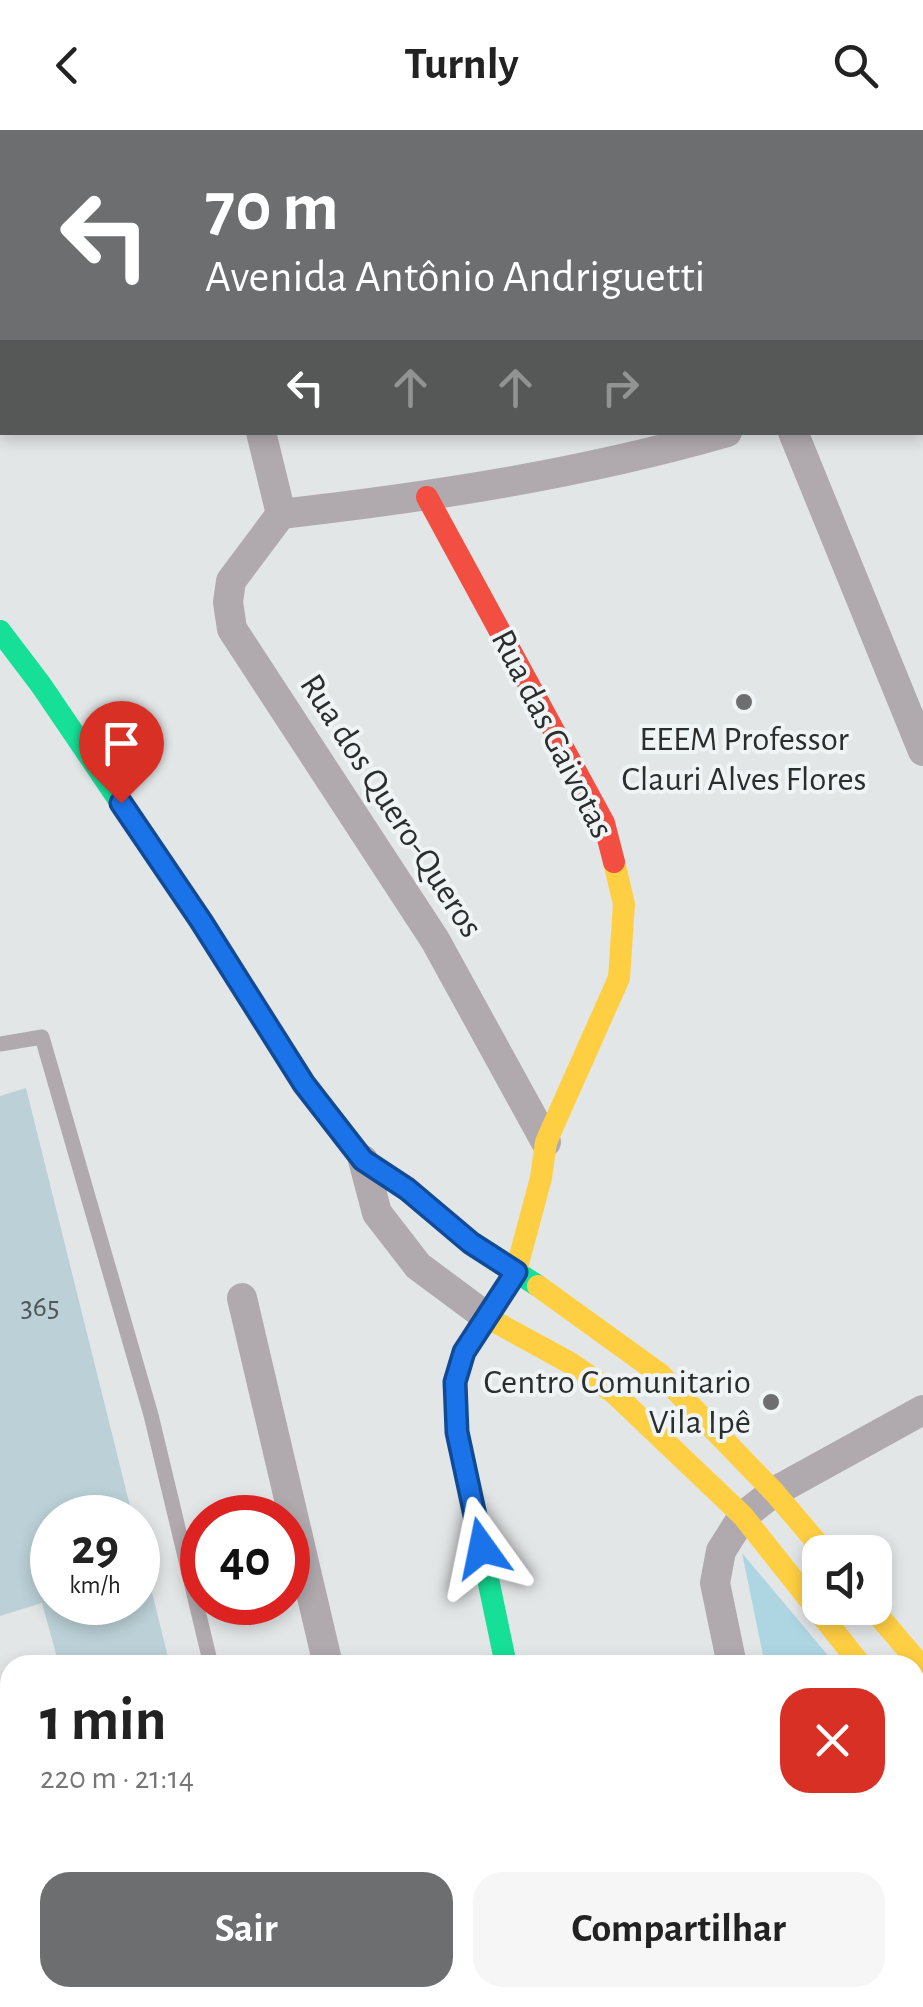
<!DOCTYPE html>
<html lang="pt">
<head>
<meta charset="utf-8">
<style>
	:root { --surface:#fff; --page:#f6f6f6; --text:#222; --muted:#767676; --accent:#6c6e6f }
	body { margin:0; font-family:"Alegreya Sans",sans-serif; background:var(--page); color:var(--text); height:100vh; display:flex; flex-direction:column; font-size:38px; white-space:nowrap }
	* { box-sizing:border-box; margin:0 }
	p { font-size:32px; color:var(--muted) }
	.icon { flex:none; width:55px; height:55px; fill:none; stroke:currentColor; stroke-width:2; stroke-linecap:round; stroke-linejoin:round }
	.map { position:relative; flex:1; overflow:hidden }
	.sheet { position:absolute; left:0px; top:1525px; width:925px; height:352px; display:flex; flex-direction:column; background:var(--surface); border-radius:30px 30px 0 0; box-shadow:0 5px 15px #0003 }
	.sheet>* { flex:none }
	.guide { position:absolute; left:0px; top:0px; width:925px; height:305px; box-shadow:0 5px 15px #0003; background:#6c6e6f; color:#fff; overflow:hidden }
	.controls { position:absolute; left:802px; top:1405px; display:grid; gap:20px }
	.controls a { display:grid; place-items:center; width:90px; height:90px; border-radius:20px; background:var(--surface); box-shadow:0 5px 15px #0003; font-size:50px }
	.speed { position:absolute; left:30px; top:1365px; display:flex; gap:20px; font-size:50px; font-weight:700; text-align:center }
	.speed>* { display:grid; place-content:center; width:130px; height:130px; border-radius:50%; background:var(--surface); box-shadow:0 5px 15px #0003; line-height:1 }
	.speed small { font-size:25px; font-weight:400 }
	.speed .limit { border:15px solid #d22; background:#fff; color:#111 }
	.pin { position:absolute; display:grid; place-items:center; width:85px; height:85px; color:#fff; margin:-102px -42px; border-radius:50% 50% 50% 0; rotate:-45deg; box-shadow:0 0 10px #0007 }
	.pin .icon { rotate:45deg }
	.me { position:absolute; width:110px; margin:-55px; rotate:348deg; stroke-linejoin:round; filter:drop-shadow(0 0 8px #0008) }
	.turn { display:flex; align-items:center; gap:35px; height:210px; padding:0 40px; font-size:45px }
	.turn .icon { width:130px; height:130px; stroke-width:2.5 }
	.turn b { display:block; font-size:70px; line-height:85px }
	.lanes { display:flex; align-items:center; height:95px; padding:0 40px; background:#0003; justify-content:center; gap:50px; direction:ltr }
	.lanes .off { opacity:.35 }
	.round { display:grid; place-items:center; flex:none; width:105px; height:105px; border-radius:30px; background:var(--page) }
	.overview { display:flex; align-items:center; justify-content:space-between; height:170px; padding:0 40px }
	h1 { font-size:60px; font-weight:700; line-height:75px }
	.cta { display:flex; gap:20px; margin-top:auto; padding:20px 40px }
	.cta a { flex:1; height:115px; border-radius:30px; background:var(--accent); color:#fff; font-size:40px; font-weight:700; line-height:115px; text-align:center }
	.cta a+a { background:var(--page); color:var(--text) }
	header { display:flex; justify-content:space-between; align-items:center; height:130px; padding:0 40px; background:var(--surface); font-size:45px; font-weight:700 }
	.map>svg:first-child { display:block }
	.green { fill:#aed6e2 }
	.building { fill:#bbd1d7 }
	.lines { fill:none; stroke-linecap:round; stroke-linejoin:round }
	.lane { stroke:#b0a9ad; stroke-width:15 }
	.street { stroke:#b0a9ad; stroke-width:30 }
	.fast { stroke:#16e098; stroke-width:22 }
	.slow { stroke:#ffcf43; stroke-width:22 }
	.jam { stroke:#f24e42; stroke-width:22 }
	.route-casing { stroke:#114b97; stroke-width:25 }
	.route { stroke:#1a73e8; stroke-width:18 }
	.poi-dot { fill:#6c6e6f; stroke:#eff4f6; stroke-width:4 }
	.labels { text-anchor:middle; dominant-baseline:central; stroke-width:8; stroke-linejoin:round; paint-order:stroke }
	.number-label { font-size:30px; fill:#505758 }
	.street-label { font-size:35px; fill:#2c2e2e; stroke:#eff4f6 }
	.poi-label { font-size:35px; fill:#2c2e2e; stroke:#eff4f6 }
</style>
</head>
<body>
<header><svg class="icon" aria-label="back" viewBox="0 0 24 24"><path d="M15 5l-7 7 7 7"/></svg>Turnly<svg class="icon" aria-label="search" viewBox="0 0 24 24"><circle cx="10" cy="10" r="6"/><path d="M15 15l6 6"/></svg></header>
<div class="map">
<svg width="923" height="1877" viewBox="0 0 923 1877">
	<rect width="100%" height="100%" fill="#e3e6e7"/>
	<g class="green">
		<path d="M742 1423 836 1535H765Z"/>
		<path d="M915 1628 923 1638V1853L915 1854Z"/>
	</g>
	<path class="building" d="M26 958 133 1388H52V1472H138L139 1410 170 1535H59L42 1473 0 1486V966Z"/>
	<g class="lines">
		<g class="lane">
			<path d="M0 914 42 907 151 1285 211 1535"/>
			<path d="M0 1564 10 1560"/>
			<path d="M0 1775 10 1773"/>
		</g>
		<g class="street">
			<path d="M187 0 188 2"/>
			<path d="M510 0 511 2"/>
			<path d="M864 0 865 2"/>
			<path d="M922 105 923 106"/>
			<path d="M922 248H923"/>
			<path d="M261 302 281 384"/>
			<path d="M793 302 923 621"/>
			<path d="M281 384 231 451 228 472 232 499 435 810 546 1012"/>
			<path d="M281 384C431 367 581 344 727 302"/>
			<path d="M363 1030 377 1083 418 1136 488 1188"/>
			<path d="M242 1168 328 1535"/>
			<path d="M732 1535 715 1453 721 1421 743 1386 774 1362 923 1280"/>
			<path d="M805 1868 807 1877"/>
		</g>
		<g class="fast">
			<path d="M0 501 41 555 201 791 304 954 363 1030 407 1059 471 1113 538 1156"/>
			<path d="M460 1235 455 1252 457 1301 506 1535"/>
			<path d="M915 1601 923 1610"/>
		</g>
		<g class="slow">
			<path d="M538 1156 660 1244 774 1362 825 1422"/>
			<path d="M488 1188 572 1234 615 1264 743 1386 861 1535"/>
			<path d="M460 1235 464 1222 516 1141 541 1048 546 1012 619 848 624 774 614 732"/>
			<path d="M872 1478 923 1538"/>
		</g>
		<g class="jam">
			<path d="M427 367 604 693 614 732"/>
			<path d="M0 1857 10 1854"/>
		</g>
	</g>
	<g class="lines">
		<defs>
			<path id="route" d="M121 673 201 791 304 954 363 1030 407 1059 471 1113 516 1142 464 1222 455 1252 457 1302 482 1418"/>
		</defs>
		<use href="#route" class="route-casing"/>
		<use href="#route" class="route"/>
	</g>
	<g class="poi-dot">
		<circle cx="744" cy="572" r="10"/>
		<circle cx="771" cy="1272" r="10"/>
	</g>
	<g class="labels">
		<g class="number-label">
			<text x="40" y="1177">365</text>
		</g>
		<g class="street-label">
			<text transform="translate(552 604) rotate(63)">Rua das Gaivotas</text>
			<text transform="translate(391 676) rotate(57)">Rua dos Quero-Queros</text>
		</g>
		<g class="poi-label">
			<text x="744" y="609">EEEM Professor<tspan x="744" dy="40">Clauri Alves Flores</tspan></text>
			<text x="751" y="1252" text-anchor="end">Centro Comunitario<tspan x="751" dy="40">Vila Ipê</tspan></text>
		</g>
	</g>
</svg>
<div class="controls">
<a><svg class="icon" aria-label="sound" viewBox="0 0 24 24"><path d="M4 9h4l5-4v14l-5-4H4zM17 9q2 3 0 6"/></svg></a>
</div>
<div class="speed"><div>29<small>km/h</small></div><div class="limit">40</div></div>
<div class="pin" style="left:121px;top:673px;background:#d93025"><svg class="icon" aria-label="arrive" viewBox="0 0 24 24"><path d="M6 21V4h12l-3 4 3 4H6"/></svg></div>
<svg class="me" style="left:482px;top:1418px" viewBox="-20 -20 40 40"><path d="M0-17L14 15 0 8-14 15z" fill="#1a73e8" stroke="#fff" stroke-width="4"/></svg>
<div class="guide">
<div class="turn"><svg class="icon" aria-label="left" viewBox="0 0 24 24"><path d="M17 20v-9H6M10 6l-5 5 5 5"/></svg><div><b>70 m</b>Avenida Antônio Andriguetti</div></div>
<div class="lanes"><svg class="icon" aria-label="left" viewBox="0 0 24 24"><path d="M17 20v-9H6M10 6l-5 5 5 5"/></svg><svg class="icon off" aria-label="ahead" viewBox="0 0 24 24"><path d="M12 20V5M6 11l6-6 6 6"/></svg><svg class="icon off" aria-label="ahead" viewBox="0 0 24 24"><path d="M12 20V5M6 11l6-6 6 6"/></svg><svg class="icon off" aria-label="right" viewBox="0 0 24 24"><path d="M7 20v-9h11M14 6l5 5-5 5"/></svg></div>
</div>
<section class="sheet">
<div class="overview"><div><h1>1 min</h1><p>220 m · 21:14</p></div><a class="round" style="background:#d93025;color:#fff"><svg class="icon" aria-label="close" viewBox="0 0 24 24"><path d="M6 6l12 12M18 6L6 18"/></svg></a></div>
<div class="cta"><a>Sair</a><a>Compartilhar</a></div>
</section>
</div>
</body>
</html>
